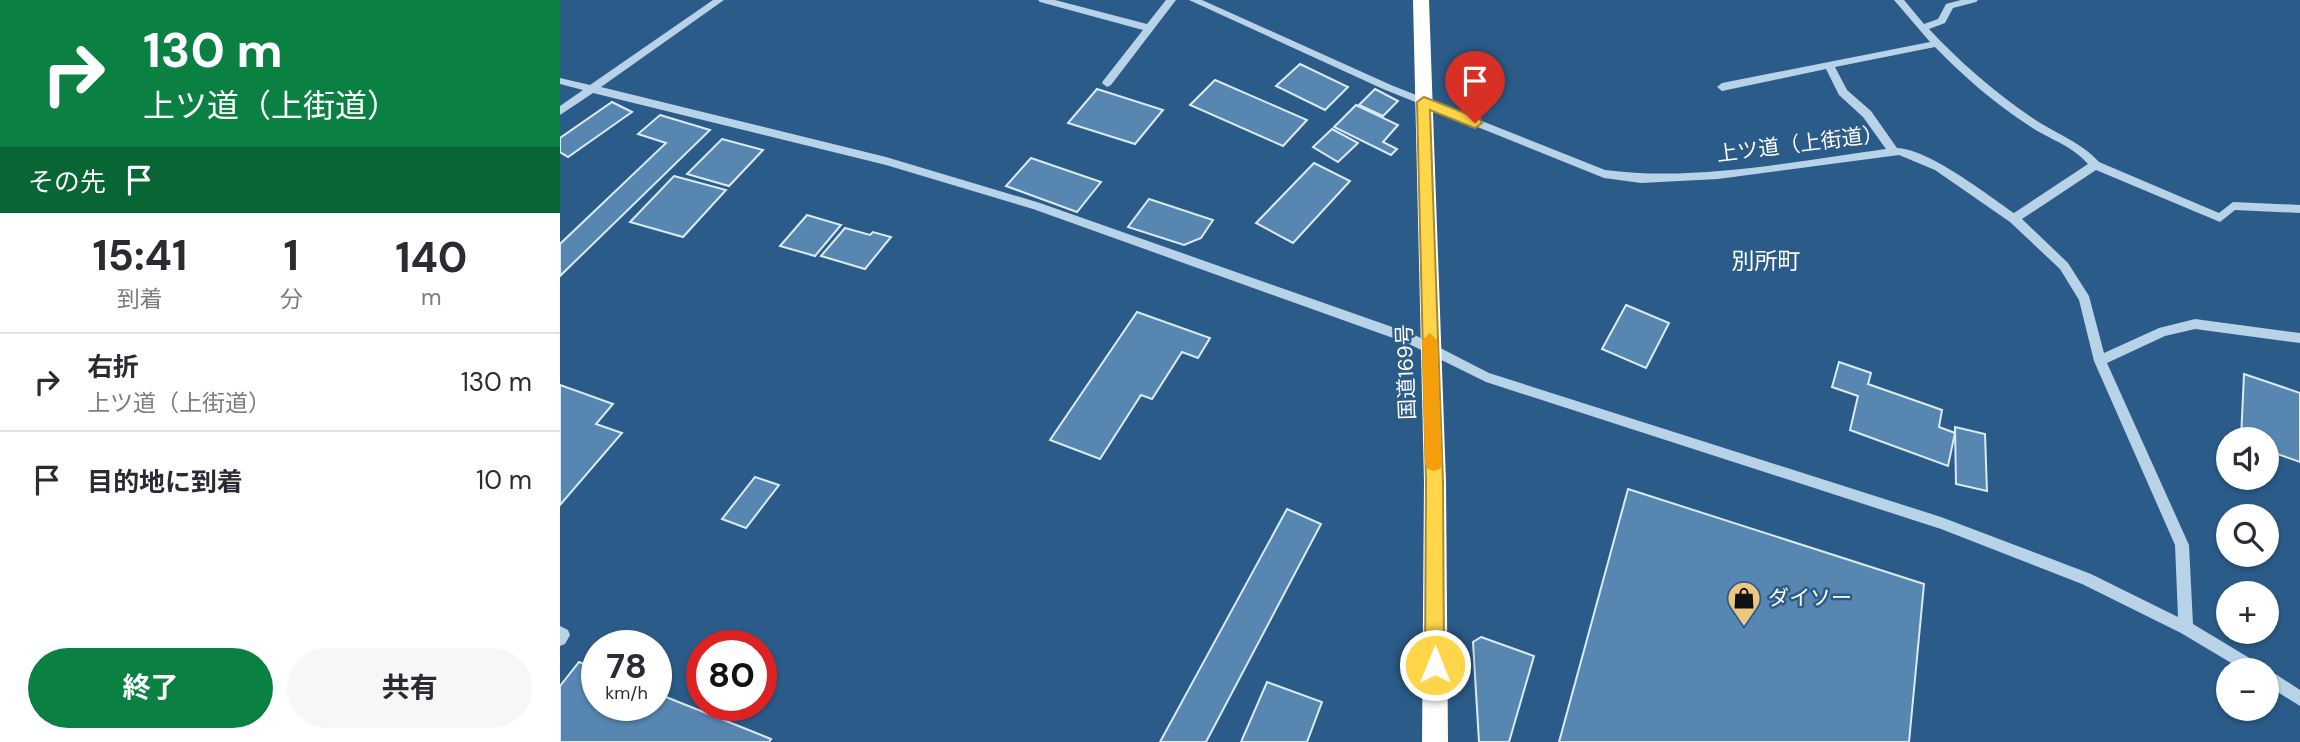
<!DOCTYPE html>
<html lang="ja">
<head>
<meta charset="utf-8">
<style>
	:root { --surface:#fff; --page:#f7f7f7; --text:#2b2b33; --muted:#7c7c81; --line:#e1e1e2; --accent:#0b8043 }
	body { margin:0; font-family:"DM Sans","Noto Sans JP",sans-serif; background:var(--page); color:var(--text); height:100vh; display:flex; flex-direction:column; font-size:26px; white-space:nowrap }
	* { box-sizing:border-box; margin:0 }
	p { font-size:23px; color:var(--muted) }
	.icon { flex:none; width:38px; height:38px; fill:none; stroke:currentColor; stroke-width:2; stroke-linecap:round; stroke-linejoin:round }
	.map { position:relative; flex:1; overflow:hidden }
	.sheet { display:flex; flex-direction:column; background:var(--surface); width:560px }
	.sheet>* { flex:none }
	.top-card { background:#0b8043; color:#fff; overflow:hidden }
	.controls { position:absolute; left:1656px; top:427px; display:grid; gap:14px }
	.controls a { display:grid; place-items:center; width:63px; height:63px; border-radius:50%; background:var(--surface); box-shadow:0 2px 5px #0004; font-size:35px }
	.speed { position:absolute; left:21px; top:630px; display:flex; gap:14px; font-size:35px; font-weight:700; text-align:center }
	.speed>* { display:grid; place-content:center; width:91px; height:91px; border-radius:50%; background:var(--surface); box-shadow:0 2px 5px #0004; line-height:1 }
	.speed small { font-size:18px; font-weight:400 }
	.speed .limit { border:10px solid #d22; background:#fff; color:#111 }
	.pin { position:absolute; display:grid; place-items:center; width:60px; height:60px; color:#fff; margin:-72px -30px; border-radius:50% 50% 50% 0; rotate:-45deg; box-shadow:0 0 7px #0007 }
	.pin .icon { rotate:45deg }
	.me { position:absolute; width:77px; margin:-38px; rotate:0deg; stroke-linejoin:round; filter:drop-shadow(0 0 5px #0008) }
	.turn { display:flex; align-items:center; gap:24px; height:147px; padding:0 28px; font-size:32px }
	.turn .icon { width:91px; height:91px; stroke-width:2.5 }
	.turn b { display:block; font-size:49px; line-height:60px }
	.then { display:flex; align-items:center; height:66px; padding:0 28px; background:#0003; gap:14px; font-size:26px }
	.eta { display:flex; justify-content:space-evenly; align-items:center; height:119px; text-align:center }
	.eta b { font-size:42px; font-weight:700; line-height:49px }
	.cta { display:flex; gap:14px; margin-top:auto; padding:14px 28px }
	.cta a { flex:1; height:80px; border-radius:42px; background:var(--accent); color:#fff; font-size:28px; font-weight:700; line-height:80px; text-align:center }
	.cta a+a { background:var(--page); color:var(--text) }
	ul { padding:0; list-style:none }
	li { display:flex; align-items:center; gap:21px; height:98px; padding:0 28px; border-top:2px solid var(--line) }
	li div { flex:1 }
	li b { display:block; font-size:26px }
	li em { font-style:normal }
	main { display:flex; flex:1; min-height:0 }
	.map>svg:first-child { display:block }
	.building { fill:#5787b1; stroke:#dbeaf7; stroke-width:2 }
	.lines { fill:none; stroke-linecap:round; stroke-linejoin:round }
	.minor { fill:#b8d2e8; fill-rule:evenodd }
	.highway { fill:#fff; fill-rule:evenodd }
	.route { fill:#ffd54a; stroke:#a68a30; stroke-width:2 }
	.slow { fill:#f59e0b }
	.labels { text-anchor:middle; dominant-baseline:central; stroke-width:5; stroke-linejoin:round; paint-order:stroke }
	.street-label { font-size:21px; fill:#fff; stroke:#2b5b88 }
	.poi-label { font-size:21px; fill:#fff; stroke:#2b5b88; text-anchor:start }
	.neighbourhood-label { font-size:23px; fill:#fff; stroke:#2b5b88 }
</style>
</head>
<body>
<main>
<section class="sheet">
<div class="top-card">
<div class="turn"><svg class="icon" aria-label="right" viewBox="0 0 24 24"><path d="M7 20v-9h11M14 6l5 5-5 5"/></svg><div><b>130 m</b>上ツ道（上街道）</div></div>
<div class="then">その先<svg class="icon" aria-label="arrive" viewBox="0 0 24 24"><path d="M6 21V4h12l-3 4 3 4H6"/></svg></div>
</div>
<div class="eta">
<div><b>15:41</b><p>到着</p></div>
<div><b>1</b><p>分</p></div>
<div><b>140</b><p>m</p></div>
</div>
<ul>
<li><svg class="icon" aria-label="right" viewBox="0 0 24 24"><path d="M7 20v-9h11M14 6l5 5-5 5"/></svg><div><b>右折</b><p>上ツ道（上街道）</p></div><em>130 m</em></li>
<li><svg class="icon" aria-label="arrive" viewBox="0 0 24 24"><path d="M6 21V4h12l-3 4 3 4H6"/></svg><div><b>目的地に到着</b></div><em>10 m</em></li>
</ul>
<div class="cta"><a>終了</a><a>共有</a></div>
</section>
<div class="map">
<svg width="1740" height="742" viewBox="0 0 1740 742">
	<rect width="100%" height="100%" fill="#2b5b88"/>
	<g class="building">
		<path d="M740 64 788 87 765 110 716 86Z"/>
		<path d="M655 80 747 120 723 146 630 105Z"/>
		<path d="M537 89 603 110 575 144 508 123Z"/>
		<path d="M815 89 838 101 823 116 799 105Z"/>
		<path d="M52 102 72 112 8 157 0 152V138Z"/>
		<path d="M796 105 838 125 823 142 837 149 831 155 774 127Z"/>
		<path d="M100 115 150 130 0 276V244L106 143 78 134Z"/>
		<path d="M772 129 798 143 778 162 753 147Z"/>
		<path d="M162 139 203 150 169 186 127 174Z"/>
		<path d="M471 158 541 182 517 212 446 186Z"/>
		<path d="M754 163 790 181 733 243 696 223Z"/>
		<path d="M114 176 166 190 123 237 70 222Z"/>
		<path d="M589 199 653 220 641 238 624 245 568 227Z"/>
		<path d="M247 215 281 225 255 256 220 246Z"/>
		<path d="M285 228 310 235 313 232 331 237 305 269 261 256Z"/>
		<path d="M1066 305 1109 323 1086 368 1042 349Z"/>
		<path d="M577 312 650 338 638 358 622 352 592 399 581 395 540 459 490 440Z"/>
		<path d="M1279 362 1311 373 1308 384 1382 410 1379 427 1395 433 1388 466 1290 430 1298 396 1272 387Z"/>
		<path d="M1684 374 1740 393V462L1706 450V439H1681Z"/>
		<path d="M0 385 53 404 36 424 62 433 0 505Z"/>
		<path d="M1395 427 1425 434 1427 491 1396 484Z"/>
		<path d="M195 477 219 485 186 528 162 519Z"/>
		<path d="M1068 489 1364 584 1349 742H999Z"/>
		<path d="M727 509 761 524 646 742H600Z"/>
		<path d="M921 637 974 656 949 742H919L913 642Z"/>
		<path d="M19 662 37 669V705H96V693L211 739 209 742H0V686Z"/>
		<path d="M707 682 762 702 747 742H681Z"/>
	</g>
	<g class="lines">
		<g class="minor">
			<path d="M153 0H164L41 87 326 157 480 203 855 335 929 373 1381 517 1531 574 1618 617 1615 545 1534 361 1519 300 1500 269 1450 222 1375 170 1339 155 1158 179 1081 183 1044 178 823 89 629 0H642L831 85 1045 170C1137 182 1235 161 1326 149L1303 117 1279 95 1266 69 1162 91 1157 87 1162 83 1370 42 1334 0H1344L1364 24 1378 19 1386 4 1401 0H1418L1416 2 1393 8 1385 23 1369 29C1398 60 1434 92 1471 117 1494 133 1520 141 1539 162L1659 213 1673 202 1740 205V213L1675 210 1660 222 1536 170 1462 219 1508 263 1529 296 1544 353 1599 328 1635 319 1740 333V343L1635 329 1605 336 1547 363 1629 545 1633 624 1701 665 1703 670 1711 671 1740 690V706L1706 685V670H1683L1621 633 1522 584 1381 529 926 382 847 343 473 209 326 165 33 93 0 115V106L23 90 0 84V78L30 85ZM1375 47C1403 76 1434 103 1468 125 1488 139 1512 145 1528 164L1454 213C1426 194 1369 149 1337 148L1311 111 1287 90 1275 67Z"/>
			<path d="M478 0H495L587 24 606 0H616L551 85 547 87 542 83 543 81 583 30 480 2Z"/>
			<path d="M0 626 8 630 10 635 5 644 0 646Z"/>
		</g>
		<path class="highway" d="M853 0H869L886 482 888 742H862L864 482Z"/>
	</g>
	<path class="route" d="M864 97 920 119 922 123 915 128 870 110 883 482 884 665 882 672 875 674 868 672 865 665 866 482 857 102Z"/>
	<path class="slow" d="M870 333 877 340 882 464 880 469 874 471 868 469 865 464 862 340Z"/>
	<defs>
		<symbol id="shop-pin" viewBox="-11 -11 22 30"><path d="M0 17L-7.5 6A9.5 9.5 0 1 1 7.5 6Z" fill="#eec680" stroke="#2b5b88"/><path d="M-5-2.5h2.3a2.7 3.5 0 0 1 5.4 0H5L5.5 6h-11ZM-1.5-2.5h3a1.5 2.3 0 0 0-3 0Z" fill="#111"/></symbol>
	</defs>
	<g fill-rule="evenodd">
		<use href="#shop-pin" x="1165" y="579" width="38" height="52"/>
	</g>
	<g class="labels">
		<g class="street-label">
			<text transform="translate(1240 144) rotate(-7)">上ツ道（上街道）</text>
			<text transform="translate(846 372) rotate(-92)">国道169号</text>
		</g>
		<g class="poi-label">
			<text x="1208" y="598">ダイソー</text>
		</g>
		<g class="neighbourhood-label">
			<text x="1206" y="261">別所町</text>
		</g>
	</g>
</svg>
<div class="controls">
<a><svg class="icon" aria-label="sound" viewBox="0 0 24 24"><path d="M4 9h4l5-4v14l-5-4H4zM17 9q2 3 0 6"/></svg></a>
<a><svg class="icon" aria-label="search" viewBox="0 0 24 24"><circle cx="10" cy="10" r="6"/><path d="M15 15l6 6"/></svg></a>
<a>+</a>
<a>−</a>
</div>
<div class="speed"><div>78<small>km/h</small></div><div class="limit">80</div></div>
<div class="pin" style="left:915px;top:123px;background:#d93025"><svg class="icon" aria-label="arrive" viewBox="0 0 24 24"><path d="M6 21V4h12l-3 4 3 4H6"/></svg></div>
<svg class="me" style="left:875px;top:665px" viewBox="-20 -20 40 40"><circle r="17" fill="#ffd54a" stroke="#fff" stroke-width="3"/><path d="M0-11L8 9 0 5-8 9z" fill="#fff"/></svg>
</div>
</main>
</body>
</html>
